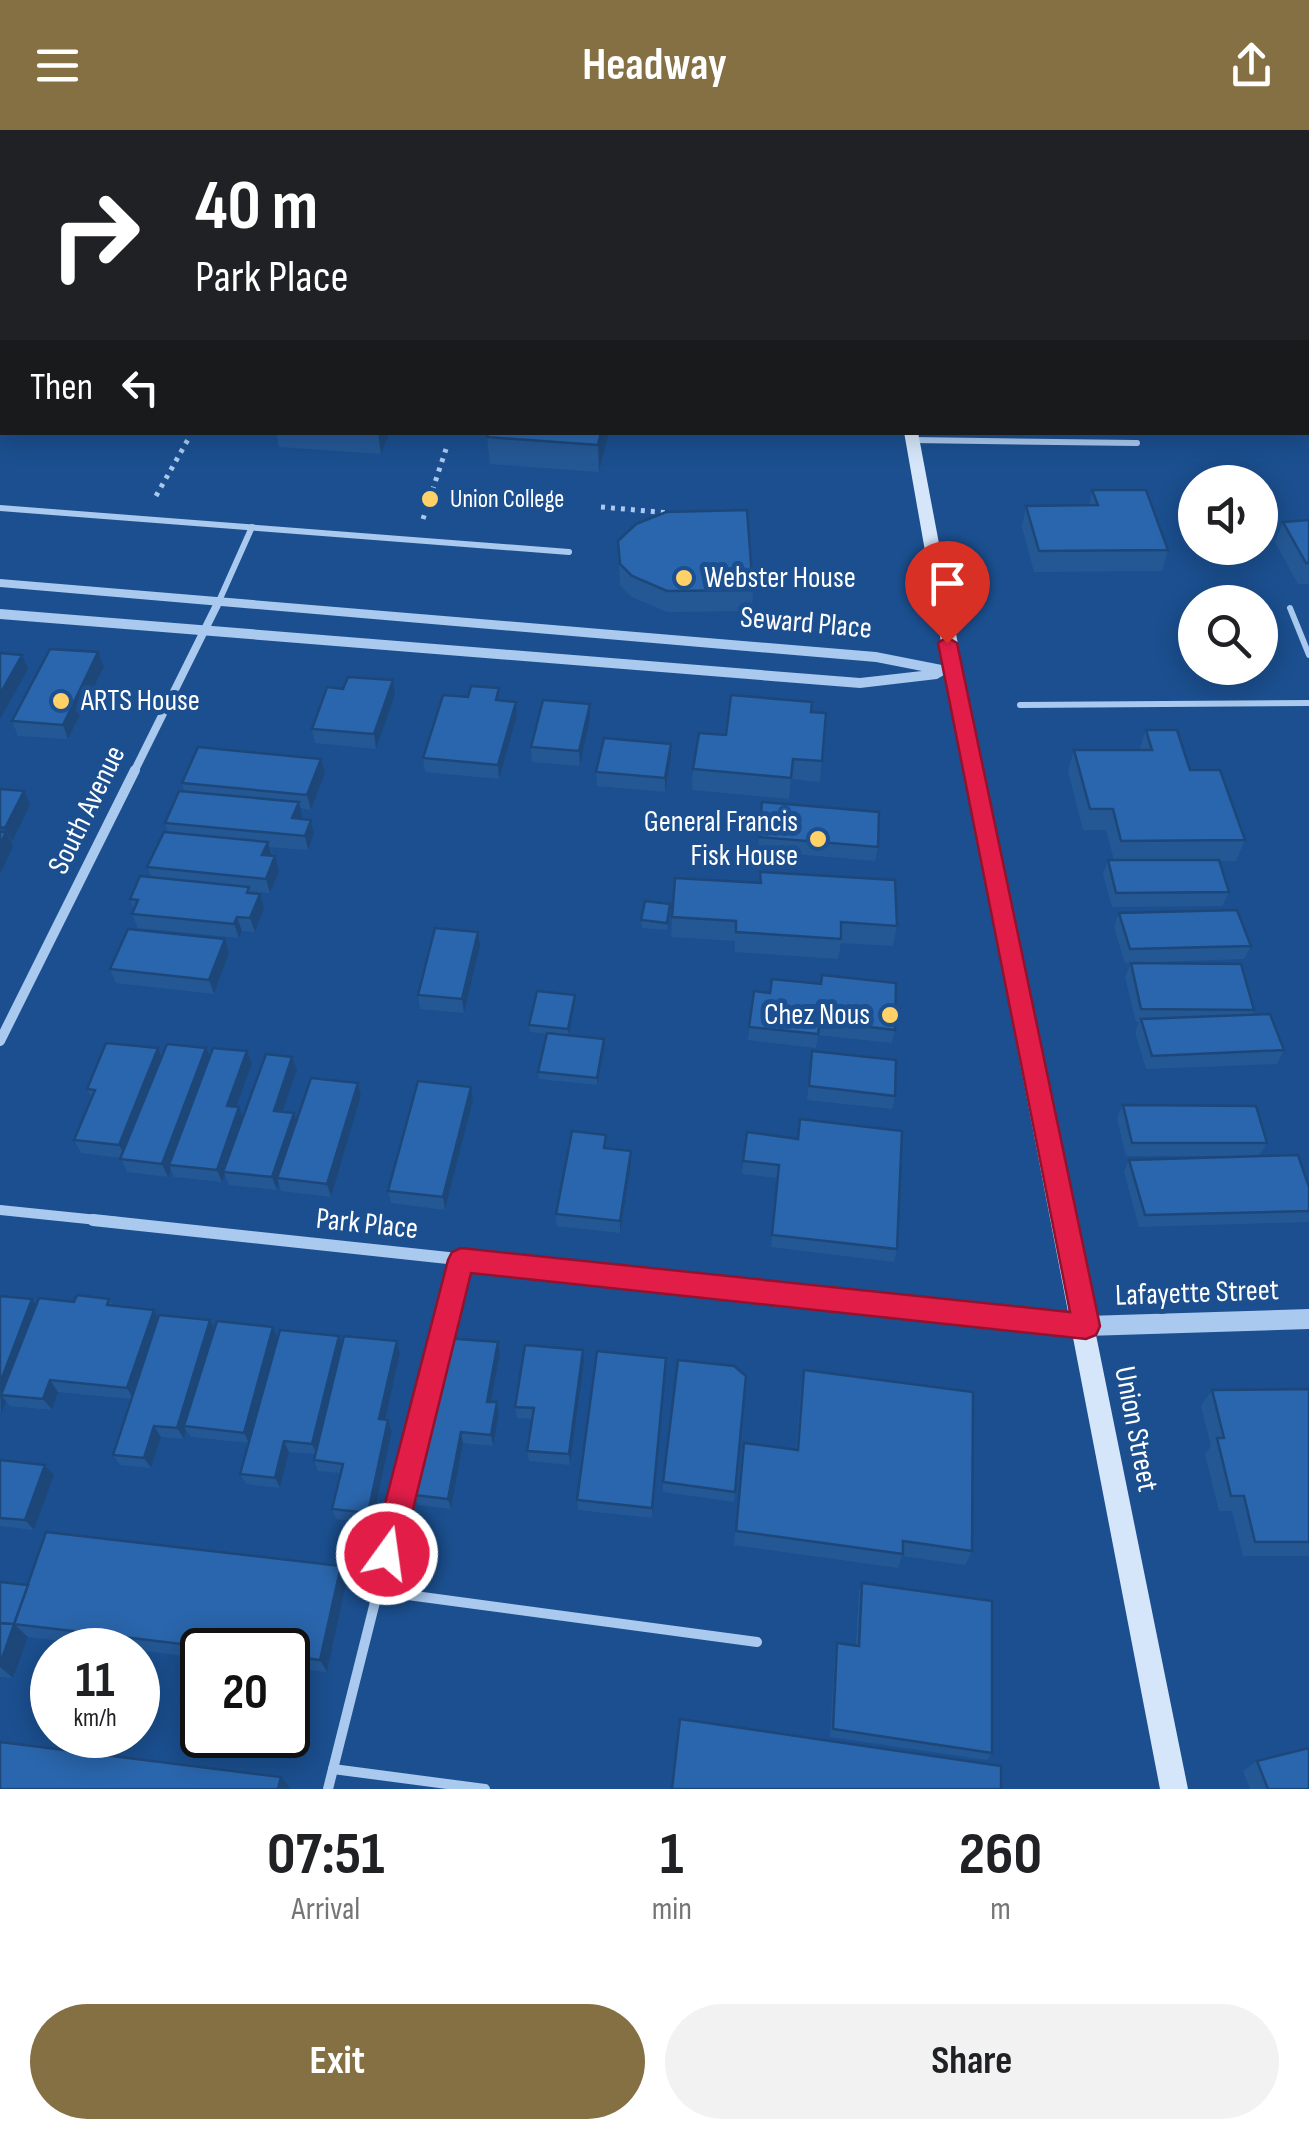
<!DOCTYPE html>
<html lang="en">
<head>
<meta charset="utf-8">
<style>
	:root { --surface:#fff; --page:#f2f2f2; --text:#202124; --muted:#757577; --accent:#847042 }
	body { margin:0; font-family:"Sofia Sans Condensed",sans-serif; background:var(--page); color:var(--text); height:100vh; display:flex; flex-direction:column; font-size:38px; white-space:nowrap }
	* { box-sizing:border-box; margin:0 }
	p { font-size:32px; color:var(--muted) }
	.icon { flex:none; width:55px; height:55px; fill:none; stroke:currentColor; stroke-width:2; stroke-linecap:round; stroke-linejoin:round }
	.map { position:relative; height:1659px; overflow:hidden }
	.drawer { display:flex; flex-direction:column; background:var(--surface); flex:1 }
	.drawer>* { flex:none }
	.hud { position:absolute; left:0px; top:0px; width:1310px; height:305px; box-shadow:0 5px 25px #0003; background:#202124; color:#fff; overflow:hidden }
	.fabs { position:absolute; left:1178px; top:335px; display:grid; gap:20px }
	.fabs a { display:grid; place-items:center; width:100px; height:100px; border-radius:50%; background:var(--surface); box-shadow:0 5px 25px #0003; font-size:50px }
	.speed { position:absolute; left:30px; top:1498px; display:flex; gap:20px; font-size:50px; font-weight:700; text-align:center }
	.speed>* { display:grid; place-content:center; width:130px; height:130px; border-radius:50%; background:var(--surface); box-shadow:0 5px 25px #0003; line-height:1 }
	.speed small { font-size:25px; font-weight:400 }
	.speed .limit { border:5px solid #111; border-radius:15px; background:#fff; color:#111 }
	.pin { position:absolute; display:grid; place-items:center; width:85px; height:85px; color:#fff; margin:-102px -42px; border-radius:50% 50% 50% 0; rotate:-45deg; box-shadow:0 0 10px #0007 }
	.pin .icon { rotate:45deg }
	.me { position:absolute; width:110px; margin:-55px; rotate:14deg; stroke-linejoin:round; filter:drop-shadow(0 0 8px #0008) }
	.turn { display:flex; align-items:center; gap:35px; height:210px; padding:0 30px; font-size:45px }
	.turn .icon { width:130px; height:130px; stroke-width:2.5 }
	.turn b { display:block; font-size:70px; line-height:85px }
	.then { display:flex; align-items:center; height:95px; padding:0 30px; background:#0003; gap:20px; font-size:38px }
	.eta { display:flex; justify-content:space-evenly; align-items:center; height:170px; text-align:center }
	.eta b { font-size:60px; font-weight:700; line-height:70px }
	.button { display:flex; gap:20px; margin-top:auto; padding:20px 30px }
	.button a { flex:1; height:115px; border-radius:60px; background:var(--accent); color:#fff; font-size:40px; font-weight:700; line-height:115px; text-align:center }
	.button a+a { background:var(--page); color:var(--text) }
	header { display:flex; justify-content:space-between; align-items:center; height:130px; padding:0 30px; background:var(--accent); color:#fff; font-size:45px; font-weight:700 }
	.map>svg:first-child { display:block }
	.lines { fill:none; stroke-linecap:round; stroke-linejoin:round }
	.path { stroke:#a9c9ee; stroke-width:5; stroke-dasharray:4 6; stroke-linecap:butt }
	.service-far1 { stroke:#a9c9ee; stroke-width:6 }
	.service { stroke:#a9c9ee; stroke-width:10 }
	.minor-far2 { stroke:#a9c9ee; stroke-width:8 }
	.minor-far1 { stroke:#a9c9ee; stroke-width:10 }
	.minor { stroke:#a9c9ee; stroke-width:12 }
	.tertiary { fill:#a9c9ee; fill-rule:evenodd }
	.secondary { fill:#d6e6fa; fill-rule:evenodd }
	.wall { fill:#245895 }
	.shaded-wall { fill:#1d4779 }
	.building { fill:#2a66ad; stroke:#1d4779; stroke-width:2.5 }
	.route { fill:#e11d48; stroke:#92132f; stroke-width:2.5 }
	.poi-dot { fill:#ffd166; stroke:#1b4f8f; stroke-width:4 }
	.labels { text-anchor:middle; dominant-baseline:central; stroke-width:10; stroke-linejoin:round; paint-order:stroke }
	.far-poi-label { font-size:25px; fill:#fff; stroke:#1b4f8f; text-anchor:start }
	.poi-label { font-size:30px; fill:#fff; stroke:#1b4f8f; text-anchor:start }
	.street-label { font-size:30px; fill:#fff; stroke:#1b4f8f }
</style>
</head>
<body>
<header><svg class="icon" aria-label="menu" viewBox="0 0 24 24"><path d="M4 6h16M4 12h16M4 18h16"/></svg>Headway<svg class="icon" aria-label="share" viewBox="0 0 24 24"><path d="M12 15V3M7 8l5-5 5 5M5 13v7h14v-7"/></svg></header>
<div class="map">
<svg width="1309" height="1659" viewBox="0 0 1309 1659">
	<rect width="100%" height="100%" fill="#1b4f8f"/>
	<g class="lines">
		<g class="path">
			<path d="M156 366 190 306"/>
			<path d="M601 377 670 383"/>
			<path d="M423 389 446 319"/>
		</g>
		<g class="service-far1">
			<path d="M913 310 1137 313"/>
			<path d="M0 378 569 422"/>
			<path d="M219 471 252 397"/>
			<path d="M1290 478 1309 525"/>
			<path d="M1020 575 1309 573"/>
		</g>
		<g class="service">
			<path d="M378 1461 757 1512"/>
			<path d="M333 1639 485 1659"/>
			<path d="M328 1659 461 1130"/>
		</g>
		<path class="minor-far2" d="M134 642 219 471"/>
		<g class="minor-far1">
			<path d="M0 911 135 640"/>
			<path d="M0 1080 117 1092"/>
		</g>
		<path class="minor" d="M93 1090 1083 1196"/>
		<g class="tertiary">
			<path d="M1309 194V202H1308V195Z"/>
			<path d="M0 449 876 522 952 537 959 542 952 547 944 545 937 549 860 558 0 489V479L860 548 922 541 876 532 0 457Z"/>
			<path d="M1309 1179V1199L1086 1206 1079 1203 1076 1196 1079 1189 1086 1186Z"/>
		</g>
		<g class="secondary">
			<path d="M876 0H888L889 2H878Z"/>
			<path d="M904 302H918L982 642 1188 1659H1160L964 642Z"/>
		</g>
	</g>
	<g class="wall">
		<path d="M61 0H119L117 2H61Z"/>
		<path d="M0 46 2 47V84H0Z"/>
		<path d="M0 140 2 141V202H0Z"/>
		<path d="M0 224H2V300L0 299Z"/>
		<path d="M44 302H87L85 305Z"/>
		<path d="M276 302H390L381 324 279 317Z"/>
		<path d="M609 302 599 342 490 334 487 307Z"/>
		<path d="M1092 360 1168 420 1162 441 1034 442 1022 397 1026 376 1089 375Z"/>
		<path d="M1309 390V454H1298L1275 412 1283 392Z"/>
		<path d="M618 411 753 460 752 481 667 482 632 467 620 455Z"/>
		<path d="M104 537 68 609 18 606 12 591Z"/>
		<path d="M343 559 395 565 376 619 315 613 312 599Z"/>
		<path d="M500 570 516 572 517 586 499 649 425 642 423 628Z"/>
		<path d="M590 574V589L580 636 532 632 531 617Z"/>
		<path d="M811 582 826 583 820 652 791 649 789 669 692 660 693 639 726 605Z"/>
		<path d="M1146 600 1190 640 1245 710 1236 731H1219L1229 762 1222 776 1112 777 1103 744 1108 730H1114L1106 700H1083L1068 641 1074 620H1139Z"/>
		<path d="M671 614V629L665 662 597 656 596 642Z"/>
		<path d="M321 629 325 643 311 680 300 678 301 689 311 690 314 704 308 720 270 717 279 741 270 763 250 761 251 763 260 764 264 778 255 802 242 801 239 808 138 798 132 784 134 780 130 769 151 747 147 737 168 702 165 693 184 661 182 653Z"/>
		<path d="M762 672 878 717 875 731 758 721Z"/>
		<path d="M760 742 897 796 893 816 841 813 838 829 735 822V811L671 807 672 787 760 753Z"/>
		<path d="M670 774 667 800 642 798 641 790Z"/>
		<path d="M1119 783 1251 816 1244 829 1125 833 1114 797Z"/>
		<path d="M225 809 229 823 214 864 116 853 110 839Z"/>
		<path d="M480 816 464 883 420 879 418 865Z"/>
		<path d="M1131 833 1254 880 1252 884 1284 920 1277 934 1146 939 1135 902 1139 892H1136L1125 847Z"/>
		<path d="M754 861 895 900 892 913 818 905 816 918 748 910Z"/>
		<path d="M575 865V872L569 905 604 909 605 916 597 955 539 949 538 942 547 904 530 902 529 895Z"/>
		<path d="M158 918 162 926H210L252 934 237 976 243 987 297 940 282 982 294 983 296 991 358 953 361 966 331 1067 281 1061 279 1054 277 1060 229 1055 225 1045 222 1052 174 1047 171 1040 168 1047 127 1042 121 1028 81 1023 74 1010 92 968 87 959Z"/>
		<path d="M812 921 895 966 892 979 807 970Z"/>
		<path d="M473 970 445 1080 391 1073 388 1061Z"/>
		<path d="M1123 975 1267 1013 1259 1026H1126L1117 988Z"/>
		<path d="M747 1002 897 1119 894 1132 771 1117 777 1048 742 1044Z"/>
		<path d="M607 1018 631 1021V1034L620 1103 557 1096 556 1084Z"/>
		<path d="M1129 1030 1309 1057V1092L1139 1097 1124 1042Z"/>
		<path d="M0 1166 36 1175 109 1169 113 1175 154 1180 158 1188 214 1199 273 1197 278 1209 339 1206 342 1214 400 1223 385 1290H388L392 1301 372 1393 336 1389 332 1379 340 1343 318 1341 314 1330 315 1324 289 1322 280 1358 246 1354 240 1344 249 1313 191 1307 186 1300 184 1309 161 1307 151 1338 120 1335 113 1325 131 1269 58 1262 52 1280 10 1276 6 1271 0 1284Z"/>
		<path d="M498 1212 500 1224 491 1272H497L499 1284 493 1316 463 1313 451 1379 418 1375 414 1365Z"/>
		<path d="M583 1220 584 1232 570 1335 529 1331 527 1321 532 1289 517 1288 515 1277Z"/>
		<path d="M666 1239 652 1388 578 1380 577 1370Z"/>
		<path d="M804 1240 972 1421 965 1435 902 1426 898 1438 734 1415 744 1313 796 1320 801 1256Z"/>
		<path d="M746 1246 734 1372 663 1362V1352Z"/>
		<path d="M1309 1259V1426H1243L1232 1381H1219L1205 1324 1211 1316 1201 1276 1212 1260Z"/>
		<path d="M0 1330 45 1335 54 1345 34 1400 0 1396Z"/>
		<path d="M347 1450 327 1542 288 1538V1520H202V1528L28 1507 13 1548 0 1547V1452L28 1455Z"/>
		<path d="M862 1453 992 1623 987 1630 830 1607 835 1521 837 1513 856 1515 859 1462Z"/>
		<path d="M1257 1631 1309 1659H1250L1243 1641Z"/>
	</g>
	<g class="shaded-wall">
		<path d="M0 0H21L19 2H2V23L0 26Z"/>
		<path d="M378 302H390L381 324Z"/>
		<path d="M601 302H609L599 342 598 315Z"/>
		<path d="M98 522 104 537 68 609 63 595Z"/>
		<path d="M22 525 28 539 0 589V564Z"/>
		<path d="M393 550 395 565 376 619 374 604Z"/>
		<path d="M516 572 517 586 499 649 498 635Z"/>
		<path d="M590 574V589L580 636 579 621Z"/>
		<path d="M671 614V629L665 662V648Z"/>
		<path d="M321 629 325 643 311 680 307 665Z"/>
		<path d="M24 661 30 675 12 712 5 698Z"/>
		<path d="M299 672 302 686 296 702 292 688Z"/>
		<path d="M311 690 314 704 308 720 305 706Z"/>
		<path d="M6 702 13 717 0 744V715Z"/>
		<path d="M268 712 272 726 262 725Z"/>
		<path d="M275 726 279 741 270 763 266 749Z"/>
		<path d="M260 764 264 778 255 802 250 788Z"/>
		<path d="M237 787 242 801 239 808 234 794Z"/>
		<path d="M478 802 480 816 464 883 462 869Z"/>
		<path d="M225 809 229 823 214 864 209 850Z"/>
		<path d="M575 865V872L569 906 568 899Z"/>
		<path d="M604 909 605 916 597 955V948Z"/>
		<path d="M158 918 164 932 126 1028 119 1015Z"/>
		<path d="M206 918 212 931 169 1035 171 1040 168 1047 162 1034Z"/>
		<path d="M247 921 252 934 232 989 227 976Z"/>
		<path d="M292 927 297 940 278 994 274 981Z"/>
		<path d="M358 953 361 966 331 1067 327 1054Z"/>
		<path d="M471 957 473 970 445 1080 443 1067Z"/>
		<path d="M239 977 244 990 223 1042 225 1045 222 1052 217 1040Z"/>
		<path d="M294 983 298 997 277 1048 279 1054 277 1060 272 1047Z"/>
		<path d="M631 1021V1034L620 1103V1091Z"/>
		<path d="M32 1169 40 1181 1 1265 6 1271 1 1284 0 1253Z"/>
		<path d="M154 1180 160 1192 134 1270 127 1258Z"/>
		<path d="M210 1190 216 1202 184 1296 186 1300 184 1309 177 1298Z"/>
		<path d="M273 1197 278 1209 249 1313 244 1303Z"/>
		<path d="M339 1206 344 1217 317 1325 312 1314Z"/>
		<path d="M397 1211 400 1223 383 1300 379 1289Z"/>
		<path d="M498 1212 500 1224 489 1283 487 1272Z"/>
		<path d="M583 1220 584 1232 570 1335 569 1324Z"/>
		<path d="M666 1228V1239L652 1388V1378Z"/>
		<path d="M50 1250 58 1262 52 1280 43 1269Z"/>
		<path d="M497 1272 499 1284 493 1316 491 1305Z"/>
		<path d="M388 1290 392 1301 372 1393 368 1383Z"/>
		<path d="M154 1296 161 1307 151 1338 144 1328Z"/>
		<path d="M461 1302 463 1313 451 1379 448 1369Z"/>
		<path d="M284 1311 289 1322 280 1358 275 1348Z"/>
		<path d="M45 1335 54 1345 34 1400 25 1390Z"/>
		<path d="M341 1436 347 1450 327 1542 320 1530Z"/>
		<path d="M14 1494 28 1507 13 1548 0 1537V1534Z"/>
		<path d="M281 1647 291 1659H278Z"/>
	</g>
	<g class="building">
		<path d="M154 0H202L200 2H153Z"/>
		<path d="M984 0H1189L1193 2H985Z"/>
		<path d="M0 46 2 47V65H0Z"/>
		<path d="M1308 95 1309 99V134H1308Z"/>
		<path d="M0 140 2 141V177H0Z"/>
		<rect x="1308" y="216" width="1" height="54"/>
		<rect x="0" y="224" width="2" height="50"/>
		<path d="M489 302H601L598 315 487 307Z"/>
		<path d="M1092 360H1146L1168 420 1039 421 1026 376 1098 375Z"/>
		<path d="M747 380 753 460 667 461 632 446 620 434 618 411 636 394 666 382Z"/>
		<path d="M1309 390V433H1306L1283 392Z"/>
		<path d="M50 519 98 522 63 595 12 591Z"/>
		<path d="M0 523 22 525 0 564Z"/>
		<path d="M348 547 393 550 374 604 312 599 327 557 343 559Z"/>
		<path d="M471 556 499 558 496 570 516 572 498 635 423 628 443 565 468 567Z"/>
		<path d="M731 565 812 572 811 582 826 583 822 631 793 629 791 648 693 639 699 603 726 605Z"/>
		<path d="M543 570 590 574 579 621 531 617Z"/>
		<path d="M1146 600H1177L1190 640H1220L1245 710 1121 711 1113 679H1090L1074 620H1152Z"/>
		<path d="M604 608 671 614 665 648 596 642Z"/>
		<path d="M198 617 321 629 307 665 182 653Z"/>
		<path d="M0 659 24 661 5 698 0 697Z"/>
		<path d="M179 661 299 672 292 688 311 690 305 706 165 693Z"/>
		<path d="M762 672 879 682 878 717 759 707Z"/>
		<path d="M0 702H6L0 715Z"/>
		<path d="M164 702 268 712 262 725 275 726 266 749 147 737Z"/>
		<path d="M1108 730H1219L1229 762 1116 763Z"/>
		<path d="M760 742 895 750 897 796 841 792V809L736 802V791L672 787 675 748 761 753Z"/>
		<path d="M140 746 249 757 247 763 260 764 250 788 237 787 234 794 132 784 138 770 130 769Z"/>
		<path d="M645 771 670 774 667 793 641 790Z"/>
		<path d="M1237 780 1251 816 1130 819 1119 783Z"/>
		<path d="M435 798 478 802 462 869 418 865Z"/>
		<path d="M128 799 225 809 209 850 110 839Z"/>
		<path d="M1131 833 1241 834 1254 880 1141 879Z"/>
		<path d="M822 845 896 853 895 900 820 891 818 904 749 897 754 861 770 863 772 849 821 854Z"/>
		<path d="M537 861 575 865 568 899 529 895Z"/>
		<path d="M1270 884 1284 920 1152 926 1141 889Z"/>
		<path d="M547 903 604 909 597 948 538 942Z"/>
		<path d="M106 913 158 918 119 1015 74 1010 95 960 87 959Z"/>
		<path d="M167 914 206 918 162 1034 120 1029Z"/>
		<path d="M213 918 247 921 227 976 239 977 217 1040 169 1035Z"/>
		<path d="M812 921 896 930 895 966 809 956Z"/>
		<path d="M266 924 292 927 274 981 294 983 272 1047 223 1042Z"/>
		<path d="M311 948 358 953 327 1054 277 1048Z"/>
		<path d="M418 951 471 957 443 1067 388 1061Z"/>
		<path d="M1123 975 1256 976 1267 1013H1132Z"/>
		<path d="M800 989 902 1001 897 1119 772 1105 779 1035 743 1031 747 1002 798 1009Z"/>
		<path d="M572 1001 606 1005 604 1018 631 1021 620 1091 556 1084Z"/>
		<path d="M1298 1025 1309 1057V1081L1145 1085 1129 1030Z"/>
		<path d="M77 1165 109 1169 107 1175 154 1180 127 1258 50 1250 43 1269 1 1265 39 1168 74 1172Z"/>
		<path d="M0 1166 32 1169 0 1253Z"/>
		<path d="M159 1185 210 1190 177 1298 154 1296 144 1328 113 1325Z"/>
		<path d="M217 1191 273 1197 244 1303 184 1296Z"/>
		<path d="M280 1200 339 1206 312 1314 284 1311 275 1348 240 1344Z"/>
		<path d="M344 1206 397 1211 379 1289 388 1290 368 1383 332 1379 343 1334 314 1330Z"/>
		<path d="M445 1208 498 1212 487 1272H497L491 1305 461 1302 448 1369 414 1365Z"/>
		<path d="M525 1215 583 1220 569 1324 527 1321 534 1278 515 1277Z"/>
		<path d="M597 1221 666 1228 652 1378 577 1370Z"/>
		<path d="M678 1230 734 1236 746 1246 735 1362 663 1352Z"/>
		<path d="M804 1240 973 1262 972 1421 903 1411V1424L736 1401 744 1313 798 1320Z"/>
		<path d="M1309 1259V1412H1255L1244 1366H1231L1217 1308H1224L1212 1260Z"/>
		<path d="M0 1330 45 1335 25 1390 0 1388Z"/>
		<path d="M46 1402 341 1436 320 1530 288 1526V1520H232L14 1494 0 1534V1493L14 1494Z"/>
		<path d="M0 1452 28 1455 14 1494 0 1493Z"/>
		<path d="M862 1453 992 1471V1623L833 1599 837 1513 859 1516Z"/>
		<path d="M680 1589 1001 1636V1659H672Z"/>
		<path d="M0 1612 281 1647 278 1659H0Z"/>
		<path d="M1309 1618V1659H1268L1257 1631Z"/>
	</g>
	<path class="route" d="M947 507 957 513 1100 1196 1096 1205 1086 1209 471 1143 402 1424 398 1434 387 1439 377 1434 372 1424 448 1130 452 1122 461 1118 1070 1182 938 513Z"/>
	<g class="poi-dot">
		<circle cx="430" cy="369" r="10"/>
		<circle cx="684" cy="448" r="10"/>
		<circle cx="61" cy="571" r="10"/>
		<circle cx="818" cy="709" r="10"/>
		<circle cx="890" cy="885" r="10"/>
	</g>
	<g class="labels">
		<g class="far-poi-label">
			<text x="450" y="369">Union College</text>
		</g>
		<g class="poi-label">
			<text x="704" y="448">Webster House</text>
			<text x="81" y="571">ARTS House</text>
			<text x="798" y="692" text-anchor="end">General Francis<tspan x="798" dy="34">Fisk House</tspan></text>
			<text x="870" y="885" text-anchor="end">Chez Nous</text>
		</g>
		<g class="street-label">
			<text transform="translate(806 493) rotate(5)">Seward Place</text>
			<text transform="translate(87 680) rotate(-64)">South Avenue</text>
			<text transform="translate(367 1094) rotate(6)">Park Place</text>
			<text transform="translate(1197 1163) rotate(-2)">Lafayette Street</text>
			<text transform="translate(1136 1299) rotate(79)">Union Street</text>
		</g>
	</g>
</svg>
<div class="fabs">
<a><svg class="icon" aria-label="sound" viewBox="0 0 24 24"><path d="M4 9h4l5-4v14l-5-4H4zM17 9q2 3 0 6"/></svg></a>
<a><svg class="icon" aria-label="search" viewBox="0 0 24 24"><circle cx="10" cy="10" r="6"/><path d="M15 15l6 6"/></svg></a>
</div>
<div class="speed"><div>11<small>km/h</small></div><div class="limit">20</div></div>
<div class="pin" style="left:947px;top:513px;background:#d93025"><svg class="icon" aria-label="arrive" viewBox="0 0 24 24"><path d="M6 21V4h12l-3 4 3 4H6"/></svg></div>
<svg class="me" style="left:387px;top:1424px" viewBox="-20 -20 40 40"><circle r="17" fill="#e11d48" stroke="#fff" stroke-width="3"/><path d="M0-11L8 9 0 5-8 9z" fill="#fff"/></svg>
<div class="hud">
<div class="turn"><svg class="icon" aria-label="right" viewBox="0 0 24 24"><path d="M7 20v-9h11M14 6l5 5-5 5"/></svg><div><b>40 m</b>Park Place</div></div>
<div class="then">Then<svg class="icon" aria-label="left" viewBox="0 0 24 24"><path d="M17 20v-9H6M10 6l-5 5 5 5"/></svg></div>
</div>
</div>
<section class="drawer">
<div class="eta">
<div><b>07:51</b><p>Arrival</p></div>
<div><b>1</b><p>min</p></div>
<div><b>260</b><p>m</p></div>
</div>
<div class="button"><a>Exit</a><a>Share</a></div>
</section>
</body>
</html>
